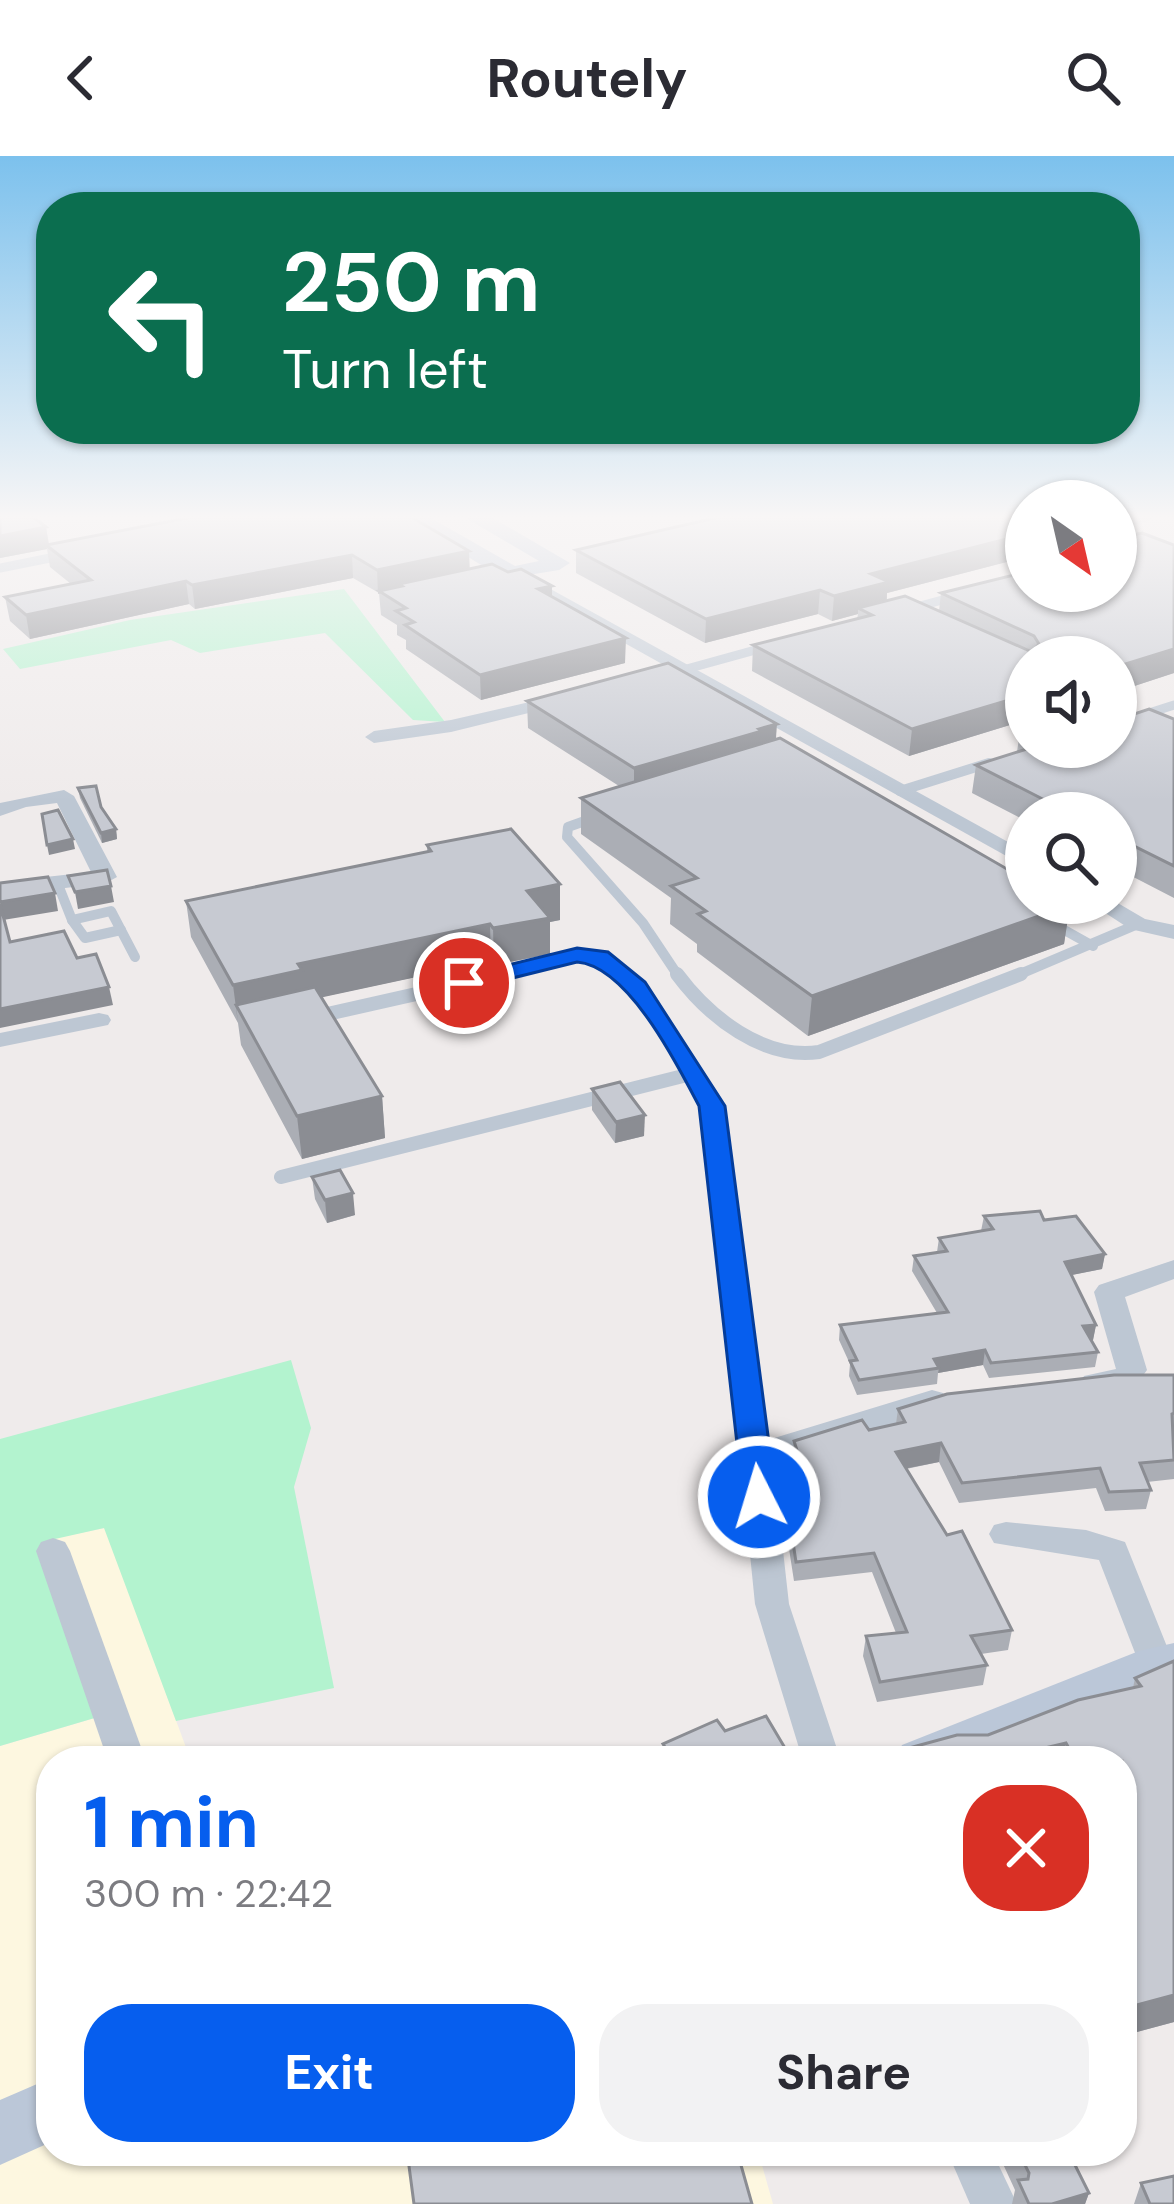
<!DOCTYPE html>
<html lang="en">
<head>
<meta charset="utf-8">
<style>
	:root { --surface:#fff; --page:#f2f2f3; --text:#2b2b33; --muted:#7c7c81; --accent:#065eee }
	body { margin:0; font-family:"DM Sans",sans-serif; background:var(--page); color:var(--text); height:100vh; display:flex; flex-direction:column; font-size:45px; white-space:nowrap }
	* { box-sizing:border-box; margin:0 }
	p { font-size:39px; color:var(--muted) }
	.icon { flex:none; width:66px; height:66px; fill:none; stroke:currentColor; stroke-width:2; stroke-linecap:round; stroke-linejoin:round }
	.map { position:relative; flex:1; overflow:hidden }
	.panel { position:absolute; left:36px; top:1590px; width:1101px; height:420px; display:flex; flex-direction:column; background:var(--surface); border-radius:48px; box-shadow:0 3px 9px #0004 }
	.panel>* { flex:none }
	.banner { position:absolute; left:36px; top:36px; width:1104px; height:252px; border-radius:48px; box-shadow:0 3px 9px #0004; background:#0b6e4f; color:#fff; overflow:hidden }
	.needle { width:78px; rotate:146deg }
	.buttons { position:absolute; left:1005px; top:324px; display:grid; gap:24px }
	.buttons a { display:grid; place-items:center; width:132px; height:132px; border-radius:50%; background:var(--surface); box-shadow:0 3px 9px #0004; font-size:60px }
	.pin { position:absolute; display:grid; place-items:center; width:102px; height:102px; color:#fff; margin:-51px; border:6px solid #fff; border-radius:50%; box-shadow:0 3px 12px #0007 }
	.me { position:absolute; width:132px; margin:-66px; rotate:355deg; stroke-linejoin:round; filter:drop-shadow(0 0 9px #0008) }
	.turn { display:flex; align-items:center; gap:42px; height:252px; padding:0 48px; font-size:54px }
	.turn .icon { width:156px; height:156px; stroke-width:2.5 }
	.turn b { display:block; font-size:84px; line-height:102px }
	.round { display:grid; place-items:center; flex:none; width:126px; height:126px; border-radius:48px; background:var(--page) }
	.headline { display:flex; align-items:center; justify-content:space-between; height:204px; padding:0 48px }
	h1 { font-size:72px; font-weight:700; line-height:90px; color:var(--accent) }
	.action { display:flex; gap:24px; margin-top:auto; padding:24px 48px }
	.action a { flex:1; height:138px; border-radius:48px; background:var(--accent); color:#fff; font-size:48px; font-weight:700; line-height:138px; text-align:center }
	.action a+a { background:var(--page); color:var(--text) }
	header { display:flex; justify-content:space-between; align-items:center; height:156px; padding:0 48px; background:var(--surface); font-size:54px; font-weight:700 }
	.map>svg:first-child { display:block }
	.commercial { fill:#fdf7e0 }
	.green { fill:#b3f3cf }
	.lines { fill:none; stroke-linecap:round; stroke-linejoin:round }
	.lane-far3 { stroke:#bdc7d3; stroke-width:9 }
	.lane-far2 { stroke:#bdc7d3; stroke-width:10 }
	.lane-far1 { stroke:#bdc7d3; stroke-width:14 }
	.lane { stroke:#bdc7d3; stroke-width:16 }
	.street { fill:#bdc7d3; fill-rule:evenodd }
	.secondary { fill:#bbc7d8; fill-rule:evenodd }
	.wall { fill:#abaeb5 }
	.shaded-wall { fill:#8b8d93 }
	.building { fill:#c7cad2; stroke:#8b8d93; stroke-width:3 }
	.route { fill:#065eee; stroke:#043d9b; stroke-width:3 }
</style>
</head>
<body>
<header><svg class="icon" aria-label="back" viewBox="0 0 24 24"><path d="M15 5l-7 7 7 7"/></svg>Routely<svg class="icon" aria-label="search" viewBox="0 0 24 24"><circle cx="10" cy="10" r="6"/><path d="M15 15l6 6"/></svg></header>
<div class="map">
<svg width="1174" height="2048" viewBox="0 0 1174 2048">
	<rect width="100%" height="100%" fill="#efebeb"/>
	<path class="commercial" d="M105 1372 191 1605H51V1995H758L773 2048H0V1590L98 1561 46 1384Z"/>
	<g class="green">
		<path d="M344 433 445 566 413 564 325 477 200 497 171 484 20 513 3 493 130 464Z"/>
		<path d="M291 1204 311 1272 294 1331 334 1532 176 1565 104 1372 46 1385 98 1561 0 1590V1283Z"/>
	</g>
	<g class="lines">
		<g class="lane-far3">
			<path d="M1116 370 1147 361"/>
			<path d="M0 412 65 399"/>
			<path d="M909 453 957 440"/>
			<path d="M683 514 766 491"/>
			<path d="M1124 565 1174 549"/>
		</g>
		<g class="lane-far2">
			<path d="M1116 567 1133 562"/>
			<path d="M900 635 989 607"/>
			<path d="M596 661 568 671 567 681 643 767 679 821"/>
			<path d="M57 726 72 764 111 755 135 801"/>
			<path d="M72 764 85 782 121 774"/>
			<path d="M1050 766 1093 790"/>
			<path d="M492 821 590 799 628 821"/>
			<path d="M1013 821 1138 768"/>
		</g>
		<g class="lane-far1">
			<path d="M625 818 651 848 695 917"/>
			<path d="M677 818C709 861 763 904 819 896L1021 818"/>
			<path d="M314 861 505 818"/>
			<path d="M281 1021 695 917 712 950 736 1142"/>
		</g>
		<path class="lane" d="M736 1139 756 1299"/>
		<g class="street">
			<path d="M515 420H527L1026 696V711L515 426Z"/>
			<path d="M564 538 573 543 570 547 451 576 374 587 365 581 374 575 451 564Z"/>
			<path d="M64 634 74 640 117 721 106 727 0 740V726L91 716 57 647 26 651 0 660V647Z"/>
			<path d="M1116 746 1145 763 1174 769V783L1130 773 1090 747Z"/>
			<path d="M99 857 108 859 111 864 108 869 0 891V877Z"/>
			<path d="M1174 1104V1123L1125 1141 1147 1214C1133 1236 1110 1242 1084 1234L1080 1227 1084 1220 1116 1213 1094 1136 1099 1129Z"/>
			<path d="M932 1234 943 1237 948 1245 943 1253 773 1305 789 1448 841 1605H803L755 1448 740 1299 745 1291Z"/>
			<path d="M1006 1366 1086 1374 1125 1386 1174 1508 1170 1520 1157 1524 1144 1520 1099 1404 994 1387 989 1378 994 1369Z"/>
			<path d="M53 1382 65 1386 70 1395 146 1605H108L36 1395 41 1386Z"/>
			<path d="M947 1995H992L1017 2048H970Z"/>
		</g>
		<g class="secondary">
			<path d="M398 358H424L515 410 539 405 459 358H486L570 407 559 414 504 423Z"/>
			<path d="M1174 1487V1529L980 1605H894L902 1589 1139 1495Z"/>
			<path d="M51 1922V1986L0 2009V1944Z"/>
		</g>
	</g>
	<g class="wall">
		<path d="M0 358 46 371 49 388 208 358 470 413 508 416 552 430V441L625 507 481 544 406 493V484L397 479V469L381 459 379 437 353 422 195 453 189 448 30 483 10 465 5 441 71 428 50 411 47 393 0 402Z"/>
		<path d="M1026 358V401L887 437V445L939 455 941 437 1116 435V382L1174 389V517L1116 536V501H1026V564L909 600 752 515 753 489 857 463 858 458 832 465 818 458 705 487 576 417V394Z"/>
		<path d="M527 545 776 583 1070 749 1064 788 808 880 697 796V788L670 768 671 742 581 678V642L619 630 528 572Z"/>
		<path d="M1174 563V742L1116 712V657H1026V665L972 637 976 609 1017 596 1019 582 1026 580V591H1116Z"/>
		<path d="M78 632 101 651 116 673 117 683 102 687 80 642Z"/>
		<path d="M427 689 560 764 550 766V798L494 809 491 805 321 841 382 940 385 982 302 1003 241 889 238 867 191 781 186 745 427 696Z"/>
		<path d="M592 933 644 980 615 987 592 954Z"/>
		<path d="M312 1021 355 1059 327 1067 315 1043Z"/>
		<path d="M984 1060 1044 1064 1105 1098 1102 1113 1071 1119 1096 1169 1093 1184H1091L1098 1196 1095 1211 989 1222 983 1209 938 1217 937 1228 857 1239 849 1220 850 1208 839 1184 840 1169 937 1157 912 1115 914 1100 937 1096 939 1082 981 1075Z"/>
		<path d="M1174 1219V1323L1147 1326 1151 1334 1146 1353 1105 1355 1096 1332 959 1347 939 1306 906 1313 947 1379 1012 1474 1008 1494 981 1498 987 1509 983 1529 877 1546 863 1500 866 1480 896 1477 872 1416 794 1425 783 1354 785 1334 801 1333 792 1304 794 1285 896 1268 898 1253Z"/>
		<path d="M1174 1505V1866L1122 1880V1605H897L898 1595 988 1579 1133 1532 1135 1522Z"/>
		<path d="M663 1588 787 1605H663Z"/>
		<path d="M997 1995H1070L1089 2037 1085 2048H1012L1015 2034Z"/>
		<path d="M1141 2027 1174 2048H1134Z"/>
	</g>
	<g class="shaded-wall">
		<path d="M46 371 49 391 46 389 47 393 0 402V380Z"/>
		<path d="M1026 378V401L887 437 886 450 858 452V458L832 465 834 440 871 418Z"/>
		<path d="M469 395 470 418 399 428V433L378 438 377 414Z"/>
		<path d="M352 399 353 422 195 453 192 429Z"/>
		<path d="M186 425 189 448 30 483 26 459Z"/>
		<path d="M552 430V453L538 433Z"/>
		<path d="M820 434 818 458 705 487 706 463Z"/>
		<path d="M626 482 625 507 481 544 480 519Z"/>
		<path d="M1174 493V517L1116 536V511Z"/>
		<path d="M1026 539V564L909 600 912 573Z"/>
		<path d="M777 568 775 595 634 640V612Z"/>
		<path d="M116 673 117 683 102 687 101 677Z"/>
		<path d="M73 683 75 693 49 699 47 689Z"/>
		<path d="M560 728V764L550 766V798L494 809 493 772 527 735Z"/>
		<path d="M111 730 114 746 78 753 75 736Z"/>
		<path d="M55 737 58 755 3 764 0 746Z"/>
		<path d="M1070 749 1064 788 808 880 812 840Z"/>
		<path d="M490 768 491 805 305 845 236 849 238 867 233 829 298 808Z"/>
		<path d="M109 831 113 849 0 872V853Z"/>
		<path d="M382 940 385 982 302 1003 297 960Z"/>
		<path d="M645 959 644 980 615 987 616 966Z"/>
		<path d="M353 1037 355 1059 327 1067 325 1044Z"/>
		<path d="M1105 1098 1102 1113 1062 1121 1065 1106Z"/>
		<path d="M1096 1169 1093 1184 1080 1186 1083 1170Z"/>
		<path d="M985 1194 983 1209 938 1217 939 1212 934 1203Z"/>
		<path d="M941 1287 939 1306 893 1315 896 1296Z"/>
		<path d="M1066 1587 1061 1605H989Z"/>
		<path d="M788 1597 787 1605H769Z"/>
		<path d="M1174 1839V1866L1122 1880V1853Z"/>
		<path d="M1089 2037 1085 2048H1052Z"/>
	</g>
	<g class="building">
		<path d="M0 358H29L46 371 0 380Z"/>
		<path d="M208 358H406L469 395 377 414 352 399 192 429 186 425 26 459 5 441 91 424 46 389Z"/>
		<path d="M732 358H1026V378L871 418 889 426 834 440 820 434 706 463 576 394Z"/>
		<path d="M1142 377 1174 389V493L1116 511V501H1026V539L912 573 753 489 872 459 858 452 905 440 1032 496 1039 488 1034 480 941 437 1026 416V435H1116V393L1126 390 1116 386V382Z"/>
		<path d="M492 408 508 416 521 413 552 430 538 433 626 482 480 519 405 469 414 466 396 455 406 452 379 435 402 430 399 428Z"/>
		<path d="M668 507 777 568 759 573 762 575 634 612 527 545Z"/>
		<path d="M1149 553 1174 563V710L1116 681V657H1070L976 609 1033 591H1116V564Z"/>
		<path d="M780 582 1026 724V747H1066L1070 749 812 840 698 758 706 755 671 730 697 722 581 642Z"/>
		<path d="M96 630 101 651 116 673 101 677 78 632Z"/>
		<path d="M58 654 73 683 47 689 42 658Z"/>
		<path d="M511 673 560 728 527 735 550 762 493 772 490 768 298 808 302 814 233 829 186 745 431 695 427 689Z"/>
		<path d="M107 714 111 730 75 736 68 720Z"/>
		<path d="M48 721 55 737 0 746V727Z"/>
		<path d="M0 748 10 786 64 775 77 802 96 798 109 831 0 853Z"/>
		<path d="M315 831 382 940 297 960 236 849Z"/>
		<path d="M620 926 645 959 616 966 592 933Z"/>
		<path d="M340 1014 353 1037 325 1044 312 1021Z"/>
		<path d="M1040 1055 1044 1064 1076 1060 1105 1098 1065 1106 1096 1169 1083 1170 1098 1196 991 1207 985 1194 934 1203 939 1212 859 1224 850 1205 857 1204 840 1169 948 1156 914 1100 947 1095 939 1082 993 1073 984 1060Z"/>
		<path d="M1114 1219H1174V1257L1172 1258 1174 1304 1140 1307 1151 1334 1109 1336 1100 1312 962 1327 941 1287 896 1296 947 1379 962 1375 1012 1474 971 1480 987 1509 880 1526 866 1480 907 1476 874 1397 796 1406 785 1334 809 1332 794 1285 862 1264 869 1274 905 1266 898 1253 947 1238Z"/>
		<path d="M1174 1505V1839L1122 1853V1605H1076L1066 1587 989 1605H903L898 1595 957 1579H988L1078 1544 1141 1530 1135 1522Z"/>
		<path d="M766 1560 788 1597 769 1605H674L663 1588 717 1564 725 1575Z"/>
		<path d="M407 1995H737L752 2048H414Z"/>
		<path d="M1018 1995H1068L1089 2037 1052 2048H1029L1018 2024 1028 2023 1029 2017Z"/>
		<path d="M1174 2020V2048H1150L1141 2027Z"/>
	</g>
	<linearGradient id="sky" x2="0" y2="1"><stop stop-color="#7cc1ed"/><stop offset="0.56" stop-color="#f8f6f6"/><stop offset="1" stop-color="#f8f6f6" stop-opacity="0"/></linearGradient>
	<rect width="1174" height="645" fill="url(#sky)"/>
	<path class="route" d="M577 792 608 796 645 826 725 950 776 1341 771 1350H748L743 1341 699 950C677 908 628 810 577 806L464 834 452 827 455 822Z"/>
</svg>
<div class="buttons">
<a><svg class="needle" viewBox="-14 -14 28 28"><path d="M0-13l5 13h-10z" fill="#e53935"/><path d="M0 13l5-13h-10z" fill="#7c7c81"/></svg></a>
<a><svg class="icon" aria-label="sound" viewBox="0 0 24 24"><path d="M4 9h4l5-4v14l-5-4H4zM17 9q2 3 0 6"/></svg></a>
<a><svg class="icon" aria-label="search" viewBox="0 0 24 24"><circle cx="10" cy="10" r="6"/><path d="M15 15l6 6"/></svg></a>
</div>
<div class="pin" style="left:464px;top:827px;background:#d93025"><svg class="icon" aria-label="arrive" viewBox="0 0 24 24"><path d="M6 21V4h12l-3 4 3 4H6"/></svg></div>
<svg class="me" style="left:759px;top:1341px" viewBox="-20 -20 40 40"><circle r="17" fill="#065eee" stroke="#fff" stroke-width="3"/><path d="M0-11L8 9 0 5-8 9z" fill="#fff"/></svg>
<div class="banner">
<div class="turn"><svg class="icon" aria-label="left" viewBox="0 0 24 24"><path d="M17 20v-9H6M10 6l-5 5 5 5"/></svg><div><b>250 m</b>Turn left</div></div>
</div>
<section class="panel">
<div class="headline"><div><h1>1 min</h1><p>300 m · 22:42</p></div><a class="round" style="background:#d93025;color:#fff"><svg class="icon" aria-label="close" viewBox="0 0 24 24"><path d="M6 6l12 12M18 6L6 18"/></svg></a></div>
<div class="action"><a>Exit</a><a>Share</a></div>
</section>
</div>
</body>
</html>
